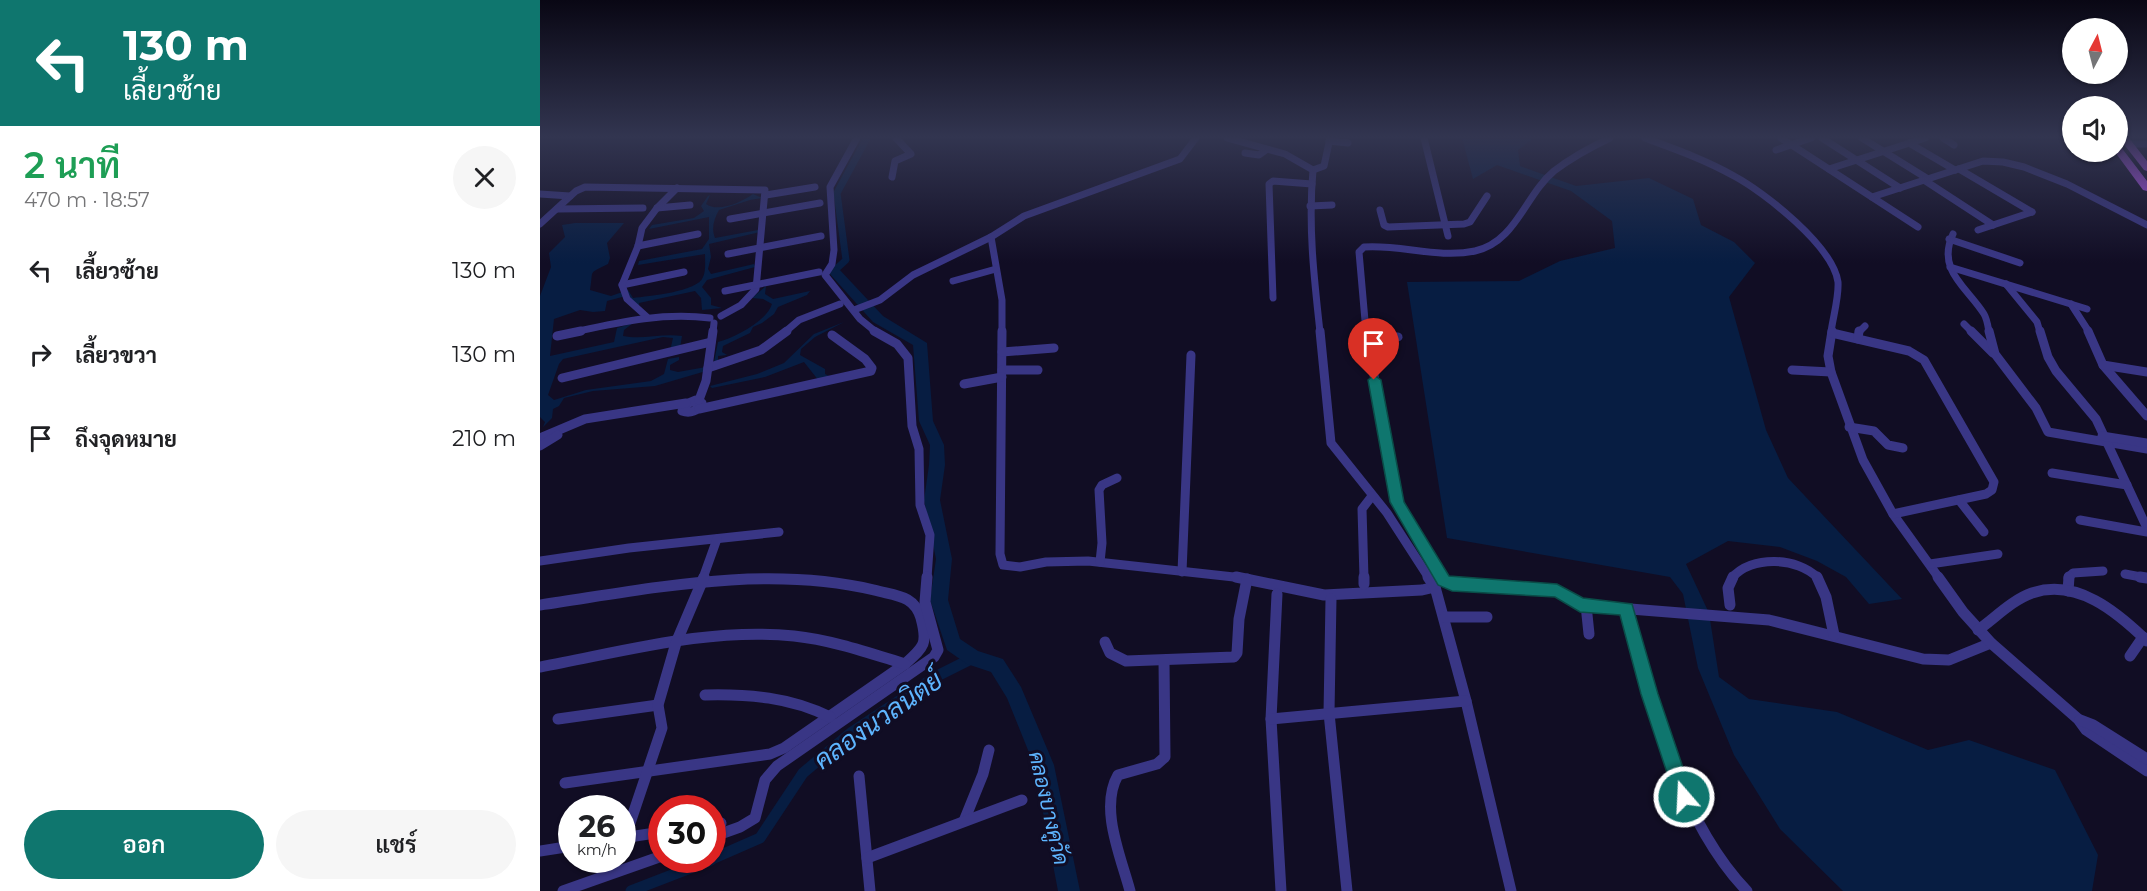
<!DOCTYPE html>
<html lang="th">
<head>
<meta charset="utf-8">
<style>
	:root { --surface:#fff; --page:#f6f6f6; --text:#202124; --muted:#757577; --accent:#0f766e }
	body { margin:0; font-family:Montserrat,Sarabun,sans-serif; background:var(--page); color:var(--text); height:100vh; display:flex; flex-direction:column; font-size:22px; white-space:nowrap }
	* { box-sizing:border-box; margin:0 }
	p { font-size:20px; color:var(--muted) }
	.icon { flex:none; width:33px; height:33px; fill:none; stroke:currentColor; stroke-width:2; stroke-linecap:round; stroke-linejoin:round }
	.map { position:relative; flex:1; overflow:hidden }
	.details { display:flex; flex-direction:column; background:var(--surface); width:540px }
	.details>* { flex:none }
	.top-card { background:#0f766e; color:#fff; overflow:hidden }
	.needle { width:39px; rotate:7deg }
	.fabs { position:absolute; left:1522px; top:18px; display:grid; gap:12px }
	.fabs a { display:grid; place-items:center; width:66px; height:66px; border-radius:50%; background:var(--surface); box-shadow:0 2px 4px #0004; font-size:30px }
	.speed { position:absolute; left:18px; top:795px; display:flex; gap:12px; font-size:30px; font-weight:700; text-align:center }
	.speed>* { display:grid; place-content:center; width:78px; height:78px; border-radius:50%; background:var(--surface); box-shadow:0 2px 4px #0004; line-height:1 }
	.speed small { font-size:15px; font-weight:400 }
	.speed .limit { border:9px solid #d22; background:#fff; color:#111 }
	.pin { position:absolute; display:grid; place-items:center; width:51px; height:51px; color:#fff; margin:-62px -26px; border-radius:50% 50% 50% 0; rotate:-45deg; box-shadow:0 0 6px #0007 }
	.pin .icon { rotate:45deg }
	.me { position:absolute; width:66px; margin:-33px; rotate:341deg; stroke-linejoin:round; filter:drop-shadow(0 0 4px #0008) }
	.turn { display:flex; align-items:center; gap:21px; height:126px; padding:0 24px; font-size:27px }
	.turn .icon { width:78px; height:78px; stroke-width:2.5 }
	.turn b { display:block; font-size:42px; line-height:51px }
	.round { display:grid; place-items:center; flex:none; width:63px; height:63px; border-radius:32px; background:var(--page) }
	.overview { display:flex; align-items:center; justify-content:space-between; height:102px; padding:0 24px }
	h1 { font-size:36px; font-weight:600; line-height:45px; color:#1e9e55 }
	.cta { display:flex; gap:12px; margin-top:auto; padding:12px 24px }
	.cta a { flex:1; height:69px; border-radius:36px; background:var(--accent); color:#fff; font-size:24px; font-weight:600; line-height:69px; text-align:center }
	.cta a+a { background:var(--page); color:var(--text) }
	ul { padding:0; list-style:none }
	li { display:flex; align-items:center; gap:18px; height:84px; padding:0 24px }
	li div { flex:1 }
	li b { display:block; font-size:22px }
	li em { font-style:normal }
	main { display:flex; flex:1; min-height:0 }
	.map>svg:first-child { display:block }
	.water { fill:#071d42 }
	.lines { fill:none; stroke-linecap:round; stroke-linejoin:round }
	.canal-far1 { stroke:#071d42; stroke-width:7 }
	.canal { stroke:#071d42; stroke-width:11 }
	.river { fill:#071d42; fill-rule:evenodd }
	.street-far2 { stroke:#393685; stroke-width:7 }
	.street-far1 { stroke:#393685; stroke-width:9 }
	.street { stroke:#393685; stroke-width:11 }
	.primary { fill:#c057ff; fill-rule:evenodd }
	.route { fill:#0f766e; stroke:#0a4d48; stroke-width:1.5 }
	.labels { text-anchor:middle; dominant-baseline:central; stroke-width:6; stroke-linejoin:round; paint-order:stroke }
	.water-label { font-size:21px; font-style:italic; fill:#5eb5ff; stroke:#110d24 }
	.near-water-label { font-size:26px; font-style:italic; fill:#5eb5ff; stroke:#110d24 }
</style>
</head>
<body>
<main>
<section class="details">
<div class="top-card">
<div class="turn"><svg class="icon" aria-label="left" viewBox="0 0 24 24"><path d="M17 20v-9H6M10 6l-5 5 5 5"/></svg><div><b>130 m</b>เลี้ยวซ้าย</div></div>
</div>
<div class="overview"><div><h1>2 นาที</h1><p>470 m · 18:57</p></div><a class="round"><svg class="icon" aria-label="close" viewBox="0 0 24 24"><path d="M6 6l12 12M18 6L6 18"/></svg></a></div>
<ul>
<li><svg class="icon" aria-label="left" viewBox="0 0 24 24"><path d="M17 20v-9H6M10 6l-5 5 5 5"/></svg><div><b>เลี้ยวซ้าย</b></div><em>130 m</em></li>
<li><svg class="icon" aria-label="right" viewBox="0 0 24 24"><path d="M7 20v-9h11M14 6l5 5-5 5"/></svg><div><b>เลี้ยวขวา</b></div><em>130 m</em></li>
<li><svg class="icon" aria-label="arrive" viewBox="0 0 24 24"><path d="M6 21V4h12l-3 4 3 4H6"/></svg><div><b>ถึงจุดหมาย</b></div><em>210 m</em></li>
</ul>
<div class="cta"><a>ออก</a><a>แชร์</a></div>
</section>
<div class="map">
<svg width="1607" height="891" viewBox="0 0 1607 891">
	<rect width="100%" height="100%" fill="#110d24"/>
	<g class="water">
		<path d="M922 138H994L978 150 980 166 1036 186 1109 178 1153 199 1161 225 1194 242 1215 263 1189 297 1226 430 1248 478 1362 599 1329 604 1306 577 1277 561 1240 547 1188 541 1146 564 1169 613 1179 677 1209 699 1297 712 1388 750 1429 740 1515 770 1558 855 1552 891H1303L1240 829 1194 755 1158 668 1143 594 1130 577 907 538 867 282 979 281 1020 261 1075 248 1072 221 1031 191 957 165 933 179Z"/>
		<path d="M213 194 222 198 210 200 179 210C174 219 171 228 175 238L218 230 220 232 169 244 171 257 168 269 171 274 214 264 215 267 167 280 162 287 171 298V305L182 308 162 310 161 298 155 291 99 303 100 311 86 296 67 301 65 311 53 312 40 310 14 319 10 356 74 342 77 328 93 323 84 330 83 336C102 340 122 333 142 336L140 348 130 351 133 338 123 337 23 359 19 364 8 395 14 400 46 390 111 381 124 374 128 359 139 357V360L130 365V370L138 372 166 367V371L115 386 53 391 24 398 19 406 13 409 12 418 3 427 5 422 0 417V296L11 267 9 253 25 237 22 225 35 223H84L67 243 70 258 68 264C47 275 54 268 50 290L71 296 88 290 93 298C108 296 158 292 163 277 166 271 165 261 165 254L98 265 99 261 162 249 169 239V217L109 229 112 225 154 218 164 211 161 206 168 196 170 195 166 204C178 213 202 202 213 194Z"/>
		<path d="M226 286 225 294 233 299 270 291 267 295 238 307 234 314 222 323 213 327 210 333 183 346 182 352 187 355 178 356V361L174 362 178 342C194 338 227 321 232 304L223 299 212 298Z"/>
		<path d="M304 322 275 337 261 349 260 355 285 369V374L289 376 279 381 264 362 225 377 172 388 170 386 217 374 244 363 274 334Z"/>
	</g>
	<g class="lines">
		<path class="canal-far1" d="M294 271 306 260 297 193 327 138"/>
		<g class="canal">
			<path d="M172 859 220 838 263 773 312 732 395 677 433 658"/>
			<path d="M91 891 171 860"/>
		</g>
		<path class="river" d="M294 267 298 268 343 316 387 343 393 421 404 445 405 465 400 500 412 559 408 600 420 639 438 651 463 659 481 687 514 765 540 891H518L494 765 467 698 451 672 427 664 407 650 390 600 396 559 384 500 389 465 390 445 379 421 373 345 333 322 290 274 288 271Z"/>
		<g class="street-far2">
			<path d="M317 138 290 187 294 250 292 264 285 275 320 319 336 332"/>
			<path d="M687 138 745 154 773 170C768 225 774 278 780 332"/>
			<path d="M884 138 908 236"/>
			<path d="M1105 138C1135 149 1166 160 1194 176 1224 192 1293 246 1298 282 1299 297 1293 317 1291 332"/>
			<path d="M1241 138 1378 227"/>
			<path d="M1282 138 1360 188"/>
			<path d="M1322 138 1388 179"/>
			<path d="M1403 138 1414 145"/>
			<path d="M789 141 808 143"/>
			<path d="M1369 143 1415 170"/>
			<path d="M1589 144H1607"/>
			<path d="M1236 150 1271 138"/>
			<path d="M705 153 719 155 726 150"/>
			<path d="M1289 169 1385 138"/>
			<path d="M1419 169 1492 212"/>
			<path d="M773 170 784 166 790 138"/>
			<path d="M352 177 355 161 371 154 356 138"/>
			<path d="M1384 180 1453 225"/>
			<path d="M0 194 30 196"/>
			<path d="M226 195 275 187"/>
			<path d="M1332 197 1443 161 1463 162 1484 167 1527 184 1607 225"/>
			<path d="M770 206 792 205"/>
			<path d="M117 208 150 205"/>
			<path d="M17 209 103 208"/>
			<path d="M840 210 844 225 848 227 924 224 930 222 947 196"/>
			<path d="M190 219 280 203"/>
			<path d="M0 224 36 191 45 187 225 190 216 289 201 305 181 316"/>
			<path d="M1438 230 1492 212"/>
			<path d="M1413 234C1396 270 1427 287 1444 314 1447 319 1448 326 1449 332"/>
			<path d="M451 237 462 300V332"/>
			<path d="M1409 239 1480 263"/>
			<path d="M98 246 158 234"/>
			<path d="M188 254 281 236"/>
			<path d="M1410 267 1547 309"/>
			<path d="M413 281 456 269"/>
			<path d="M1466 284 1497 322 1500 332"/>
			<path d="M82 285 144 272"/>
			<path d="M185 291 279 272"/>
			<path d="M733 298 729 184 733 181 772 184"/>
			<path d="M1531 304 1549 332"/>
			<path d="M314 310 340 300 373 275 451 237 484 216 640 159 656 138"/>
			<path d="M107 317 87 299 82 285 98 246 102 228 117 208 137 188"/>
			<path d="M1424 324 1432 332"/>
			<path d="M34 332C80 322 123 312 170 318"/>
			<path d="M173 332 174 323"/>
			<path d="M245 332 259 320 300 304"/>
			<path d="M826 332 819 252 824 247C860 244 898 259 935 251 976 242 985 195 1014 171 1031 158 1051 147 1070 138"/>
			<path d="M1319 332 1325 326"/>
		</g>
		<g class="street-far1">
			<path d="M334 331 357 344 368 358 372 426 379 449 380 505 390 535 387 578"/>
			<path d="M462 331 460 554 463 565 480 567 506 562 548 561 703 578"/>
			<path d="M780 331 791 443 847 513 889 578"/>
			<path d="M826 331 857 502 902 578"/>
			<path d="M1292 331 1288 356 1291 372 1323 460 1353 514 1399 578"/>
			<path d="M1431 331 1453 353"/>
			<path d="M1449 331 1455 354 1496 408 1508 432 1607 449"/>
			<path d="M1500 331 1508 357 1516 371 1556 419 1607 528"/>
			<path d="M1548 331 1563 365 1607 416"/>
			<path d="M1292 333 1369 351 1384 360 1454 482 1452 490 1446 494 1353 514"/>
			<path d="M826 335 858 337"/>
			<path d="M17 336 41 331"/>
			<path d="M1318 339 1319 331"/>
			<path d="M462 352 514 348"/>
			<path d="M1563 365 1607 372"/>
			<path d="M168 368 221 350 247 331"/>
			<path d="M462 370H498"/>
			<path d="M1252 370 1291 372"/>
			<path d="M22 378 171 342"/>
			<path d="M424 384 462 377"/>
			<path d="M156 400 162 403C158 411 150 414 142 411L144 405Z"/>
			<path d="M159 400 166 381 173 331"/>
			<path d="M159 409 331 371 332 368 325 359 292 335"/>
			<path d="M1309 427 1334 431 1348 445 1363 448"/>
			<path d="M1562 436 1607 443"/>
			<path d="M0 438 45 419 146 403"/>
			<path d="M0 446 18 435"/>
			<path d="M1512 473 1587 485"/>
			<path d="M1419 500 1444 532"/>
			<path d="M1540 520 1607 532"/>
			<path d="M0 561 89 548 239 532"/>
			<path d="M560 562 562 543 559 490 562 485 577 478"/>
			<path d="M1390 564 1458 554"/>
			<path d="M642 572 651 355"/>
			<path d="M1585 574 1607 578"/>
			<path d="M163 578 177 539"/>
			<path d="M824 578 822 509 832 496"/>
			<path d="M1192 578C1211 555 1258 557 1278 578"/>
			<path d="M1528 578 1533 573 1563 571"/>
		</g>
		<g class="street">
			<path d="M696 577 784 595 882 590 895 587"/>
			<path d="M824 577V584"/>
			<path d="M888 577 895 587 926 701 971 891"/>
			<path d="M901 577 904 581 912 584 1017 591 1040 605 1229 620 1383 659 1409 660 1451 643"/>
			<path d="M1277 577 1286 597 1294 635"/>
			<path d="M1398 577 1423 612 1451 643 1538 719 1546 730 1607 771"/>
			<path d="M1600 577 1607 578"/>
			<path d="M1528 591 1529 577"/>
			<path d="M737 594 731 719 741 891"/>
			<path d="M791 599 789 713 807 891"/>
			<path d="M0 605C110 589 224 564 334 590 356 596 374 595 381 618 388 644 384 647 365 664L244 748 230 754 25 783"/>
			<path d="M1046 605 1049 634"/>
			<path d="M1190 605 1188 588 1193 577"/>
			<path d="M1087 609C1109 701 1140 822 1207 891"/>
			<path d="M905 617H947"/>
			<path d="M1438 630C1455 618 1472 600 1492 593 1537 578 1577 612 1607 641"/>
			<path d="M565 642 570 653 586 661 694 657 697 653 699 619 707 579"/>
			<path d="M1590 656 1603 637"/>
			<path d="M0 667C82 652 170 627 254 636 292 640 329 653 365 664"/>
			<path d="M165 695C209 694 250 697 290 717"/>
			<path d="M18 719 118 705"/>
			<path d="M731 719 926 701"/>
			<path d="M1540 720 1553 725 1607 759"/>
			<path d="M319 776 330 891"/>
			<path d="M424 821 443 774 449 750"/>
			<path d="M172 824 181 823"/>
			<path d="M172 837 200 827 215 818 225 780 237 766 394 657 398 650 385 602 387 577"/>
			<path d="M82 838 122 832"/>
			<path d="M85 838 122 728 118 705 136 643 164 577"/>
			<path d="M0 851 32 846"/>
			<path d="M327 858 482 800"/>
			<path d="M23 891 122 856"/>
			<path d="M590 891C581 857 559 808 578 775L617 764 625 757 624 661"/>
		</g>
		<g class="primary">
			<path d="M1579 138H1589L1607 161V171L1604 170Z"/>
			<path d="M1578 146 1581 147 1607 181V191L1603 190 1575 152H1578Z"/>
		</g>
	</g>
	<linearGradient id="sky" x2="0" y2="1"><stop stop-color="#090714"/><stop offset="0.52" stop-color="#323550"/><stop offset="1" stop-color="#323550" stop-opacity="0"/></linearGradient>
	<rect width="1607" height="263" fill="url(#sky)"/>
	<path class="route" d="M834 375 841 380 864 502 909 576 1017 584 1043 598 1092 604 1118 694 1153 797 1151 803 1144 806 1138 803 1135 797 1101 694 1080 615 1040 612 1015 597 912 591 898 585 850 502 828 380Z"/>
	<g class="labels">
		<g class="water-label">
			<text transform="translate(509 808) rotate(77)">คลองบางคูวัด</text>
		</g>
		<g class="near-water-label">
			<text transform="translate(338 720) rotate(-35)">คลองนวลนิตย์</text>
		</g>
	</g>
</svg>
<div class="fabs">
<a><svg class="needle" viewBox="-14 -14 28 28"><path d="M0-13l5 13h-10z" fill="#e53935"/><path d="M0 13l5-13h-10z" fill="#757577"/></svg></a>
<a><svg class="icon" aria-label="sound" viewBox="0 0 24 24"><path d="M4 9h4l5-4v14l-5-4H4zM17 9q2 3 0 6"/></svg></a>
</div>
<div class="speed"><div>26<small>km/h</small></div><div class="limit">30</div></div>
<div class="pin" style="left:834px;top:380px;background:#d93025"><svg class="icon" aria-label="arrive" viewBox="0 0 24 24"><path d="M6 21V4h12l-3 4 3 4H6"/></svg></div>
<svg class="me" style="left:1144px;top:797px" viewBox="-20 -20 40 40"><circle r="17" fill="#0f766e" stroke="#fff" stroke-width="3"/><path d="M0-11L8 9 0 5-8 9z" fill="#fff"/></svg>
</div>
</main>
</body>
</html>
